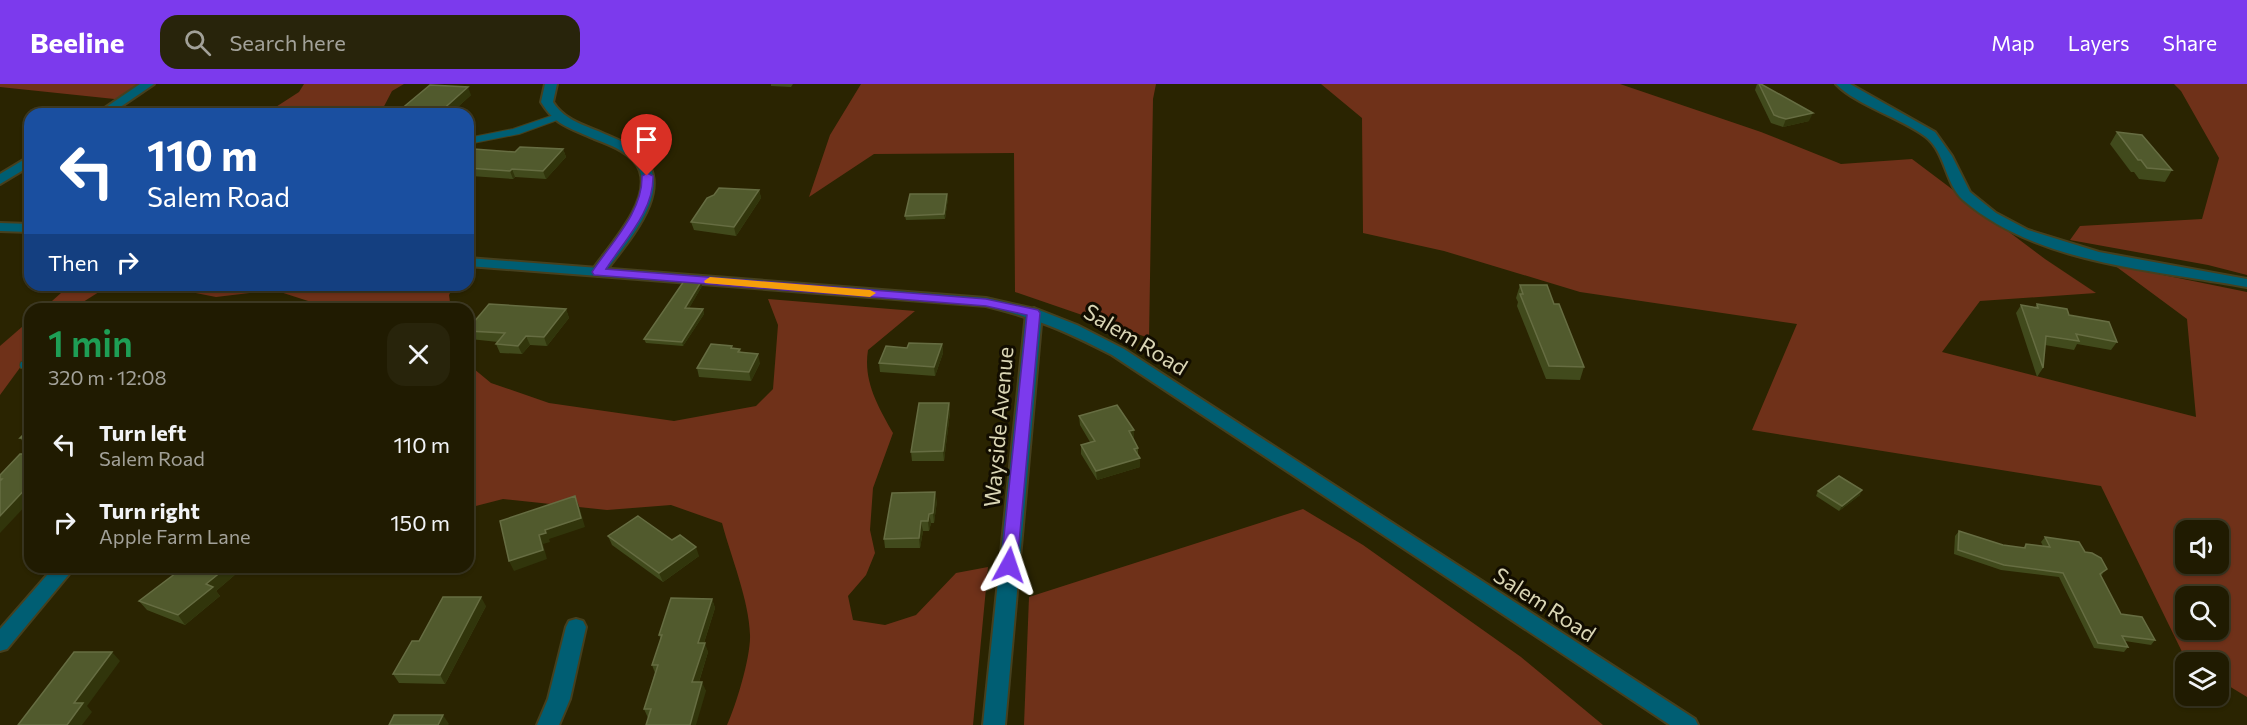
<!DOCTYPE html>
<html lang="en">
<head>
<meta charset="utf-8">
<style>
	:root { --surface:#201b01; --page:#28240b; --text:#f1f3f6; --muted:#a2a199; --line:#3d3923; --accent:#7c3aed }
	body { margin:0; font-family:Commissioner,sans-serif; background:var(--page); color:var(--text); height:100vh; display:flex; flex-direction:column; font-size:22px; white-space:nowrap }
	* { box-sizing:border-box; margin:0 }
	p { font-size:20px; color:var(--muted) }
	.icon { flex:none; width:33px; height:33px; fill:none; stroke:currentColor; stroke-width:2; stroke-linecap:round; stroke-linejoin:round }
	.map { position:relative; flex:1; overflow:hidden }
	.side { position:absolute; left:24px; top:219px; width:450px; height:270px; display:flex; flex-direction:column; background:var(--surface); border-radius:18px; box-shadow:0 2px 4px #0004,0 0 0 2px var(--line) }
	.side>* { flex:none }
	.banner { position:absolute; left:24px; top:24px; width:450px; height:183px; border-radius:18px; box-shadow:0 2px 4px #0004,0 0 0 2px var(--line); background:#1a4fa0; color:#fff; overflow:hidden }
	.controls { position:absolute; left:2175px; top:436px; display:grid; gap:12px }
	.controls a { display:grid; place-items:center; width:54px; height:54px; border-radius:12px; background:var(--surface); box-shadow:0 2px 4px #0004,0 0 0 2px var(--line); font-size:30px }
	.pin { position:absolute; display:grid; place-items:center; width:51px; height:51px; color:#fff; margin:-62px -26px; border-radius:50% 50% 50% 0; rotate:-45deg; box-shadow:0 0 6px #0007 }
	.pin .icon { rotate:45deg }
	.me { position:absolute; width:66px; margin:-33px; rotate:5deg; stroke-linejoin:round; filter:drop-shadow(0 0 4px #0008) }
	.turn { display:flex; align-items:center; gap:21px; height:126px; padding:0 24px; font-size:27px }
	.turn .icon { width:78px; height:78px; stroke-width:2.5 }
	.turn b { display:block; font-size:42px; line-height:51px }
	.then { display:flex; align-items:center; height:57px; padding:0 24px; background:#0003; gap:12px; font-size:22px }
	.round { display:grid; place-items:center; flex:none; width:63px; height:63px; border-radius:18px; background:var(--page) }
	.overview { display:flex; align-items:center; justify-content:space-between; height:102px; padding:0 24px }
	h1 { font-size:36px; font-weight:600; line-height:45px; color:#1e9e55 }
	ul { padding:0; list-style:none }
	li { display:flex; align-items:center; gap:18px; height:78px; padding:0 24px }
	li div { flex:1 }
	li b { display:block; font-size:22px }
	li em { font-style:normal }
	header { display:flex; align-items:center; gap:36px; box-sizing:border-box; height:84px; padding:0 30px; background:var(--accent); color:#fff }
	header strong { font-size:28px }
	nav { display:flex; gap:33px; margin-inline-start:auto; font-size:21px }
	.search { width:420px; height:54px; background:var(--page); display:flex; align-items:center; gap:15px; box-sizing:border-box; padding:0 21px; border-radius:18px; color:var(--muted); font-size:22px }
	.map>svg:first-child { display:block }
	.green { fill:#6f3119; fill-rule:evenodd }
	.lines { fill:none; stroke-linecap:round; stroke-linejoin:round }
	.service-casing { stroke:#46401e; stroke-width:2 }
	.minor-casing { stroke:#46401e; stroke-width:4 }
	.tertiary-casing { stroke:#46401e; stroke-width:4 }
	.service { fill:#005e73; fill-rule:evenodd }
	.minor { fill:#005e73; fill-rule:evenodd }
	.tertiary { fill:#005e73; fill-rule:evenodd }
	.wall { fill:#414a1c }
	.shaded-wall { fill:#31350b }
	.building { fill:#515a2d; stroke:#666d42; stroke-width:1.5 }
	.route { fill:#7c3aed; stroke:#51269a; stroke-width:1.5 }
	.slow { fill:#f59e0b }
	.labels { text-anchor:middle; dominant-baseline:central; stroke-width:6; stroke-linejoin:round; paint-order:stroke }
	.street-label { font-size:22px; fill:#dad6b5; stroke:#120d00 }
</style>
</head>
<body>
<header>
<strong>Beeline</strong>
<div class="search"><svg class="icon" aria-label="search" viewBox="0 0 24 24"><circle cx="10" cy="10" r="6"/><path d="M15 15l6 6"/></svg>Search here</div>
<nav><a>Map</a><a>Layers</a><a>Share</a></nav>
</header>
<div class="map">
<svg width="2247" height="641" viewBox="0 0 2247 641">
	<rect width="100%" height="100%" fill="#2a2401"/>
	<g class="green">
		<path d="M0 0H148L124 16 0 3Z"/>
		<path d="M304 0H404L392 7 380 30H265L299 8Z"/>
		<path d="M861 0H1156L1153 15 1149 254 1015 208 1014 69 874 70 809 113 830 51Z"/>
		<path d="M1321 0H1620L1761 48 1841 80 1912 75 2045 175 2096 209 1980 217 1942 268 2196 333 2187 235 2114 181 2247 208V613L2219 596 2218 579 2187 578 2101 402 1752 346 1797 240 1580 208 1444 167 1363 149 1362 34ZM2186 447H2218V480H2186ZM2186 513H2218V546H2186Z"/>
		<path d="M2174 0H2247V191L2208 181 2070 156 2080 142 2202 135 2219 74 2181 7Z"/>
		<path d="M70 201H110L72 225H43Z"/>
		<path d="M155 201H454L449 211 451 225H333L274 206 216 213Z"/>
		<path d="M768 215 915 227 868 266C863 297 878 322 893 349L873 404 870 446 875 469 866 491 848 512 853 536 885 541 916 531 956 489 988 483 973 641H727C736 622 751 572 750 551 749 516 731 473 722 439L671 421 607 426 503 415 468 424V280L491 299 549 319 674 337 756 322 773 305 778 241Z"/>
		<path d="M30 236V270L0 311V262Z"/>
		<path d="M1303 425 1363 461 1521 573 1603 641H1024L1029 513Z"/>
	</g>
	<g class="lines">
		<defs>
			<g id="service">
				<path d="M557 30 560 31V35L519 50 468 60V54L513 45Z"/>
				<path d="M30 277V285L21 284 20 281 21 278Z"/>
			</g>
			<g id="minor">
				<path d="M140 0H154L110 30H96Z"/>
				<path d="M545 0H557L553 18C563 34 580 40 598 47 611 53 627 58 638 68 681 103 625 160 603 191L598 192 591 188C607 164 651 119 640 87 634 69 608 60 592 54 568 43 555 41 541 18Z"/>
				<path d="M1836 0H1850L1935 48 1952 72 1970 108 1996 129 2028 146 2099 168 2247 195V203C2154 186 2037 180 1963 116 1945 100 1946 69 1926 53 1903 35 1856 21 1836 0Z"/>
				<path d="M30 72V82L0 100V90Z"/>
				<path d="M1034 224 1042 229 1005 641H983L1026 229Z"/>
				<path d="M54 483H75L7 565 0 567V545Z"/>
				<path d="M576 535 583 537 586 543 570 615 559 641H537L548 615 566 543 569 537Z"/>
			</g>
			<g id="tertiary">
				<path d="M0 139 30 140V148L0 147Z"/>
				<path d="M468 174 986 214 1039 226 1077 241 1124 265 1695 635 1698 641H1670L1112 271C1067 248 1036 234 986 222L468 182Z"/>
			</g>
		</defs>
		<use href="#service" class="service-casing"/>
		<use href="#minor" class="minor-casing"/>
		<use href="#tertiary" class="tertiary-casing"/>
		<use href="#service" class="service"/>
		<use href="#minor" class="minor"/>
		<use href="#tertiary" class="tertiary"/>
	</g>
	<g class="wall">
		<path d="M771 0H793L791 3 771 2Z"/>
		<path d="M1757 0H1761L1809 37 1783 43 1771 39 1755 6Z"/>
		<path d="M471 11 450 30H402L400 26Z"/>
		<path d="M2117 48 2172 86 2165 98 2139 95 2134 88H2131L2110 60Z"/>
		<path d="M563 65 566 73 546 95 515 93 513 95 471 92 468 95V70Z"/>
		<path d="M759 106 761 114 736 152 694 146 691 138Z"/>
		<path d="M948 114 945 135 906 136 905 132Z"/>
		<path d="M1520 201 1554 220 1584 283 1580 296 1546 295 1517 222 1518 218 1516 214Z"/>
		<path d="M702 202 689 224 703 225 704 230 683 262 646 259 644 255Z"/>
		<path d="M2037 220 2069 231 2117 258 2111 266 2077 260 2074 266 2045 261 2043 284 2037 293 2016 229 2021 221 2035 223Z"/>
		<path d="M566 225 569 234 547 262 530 261 522 270 500 269 496 260 498 258 470 255 468 250V245Z"/>
		<path d="M942 260 943 269 935 292 880 288 879 279 907 264Z"/>
		<path d="M733 264 740 265 741 269 760 279 751 297 699 293 697 284Z"/>
		<path d="M949 319 950 328 944 377H912L911 368Z"/>
		<path d="M1079 332 1134 346V355L1138 364V370L1140 383 1097 396 1081 370V361L1090 358 1080 341Z"/>
		<path d="M30 344V363H27L20 354Z"/>
		<path d="M1818 407 1860 411 1839 427 1816 412Z"/>
		<path d="M937 417 934 439H931L929 447H923L920 464H885L884 455Z"/>
		<path d="M1959 447 2003 461 2023 464 2026 460 2043 462 2041 458 2045 453 2085 468 2103 490 2100 492 2121 530 2155 556 2151 561 2125 557 2128 563 2124 568 2094 564 2059 493 2001 486 1954 470 1955 452Z"/>
		<path d="M608 452 672 456 699 472 663 498 612 461Z"/>
		<path d="M184 483H244L216 507 220 512 185 541 147 526 139 517Z"/>
		<path d="M712 515 715 524 704 559 708 568 699 598 706 607 648 634 644 625 655 589 652 581 661 556 659 551Z"/>
		<path d="M486 522 445 600 399 599 393 590 419 557Z"/>
	</g>
	<g class="shaded-wall">
		<path d="M468 3 471 11 450 30H441L440 28Z"/>
		<path d="M1813 29 1809 37 1783 43 1786 35Z"/>
		<path d="M563 65 566 73 546 95 543 87Z"/>
		<path d="M468 84 471 92 468 95Z"/>
		<path d="M512 85 515 93 513 95 510 87Z"/>
		<path d="M759 106 761 114 736 152 734 143Z"/>
		<path d="M947 110 948 114 945 135 944 130Z"/>
		<path d="M701 198 702 202 687 228 685 224Z"/>
		<path d="M566 225 569 234 547 262 544 253Z"/>
		<path d="M703 225 704 230 683 262 682 258Z"/>
		<path d="M526 252 530 261 522 270 518 262Z"/>
		<path d="M942 260 943 269 935 292 934 283Z"/>
		<path d="M758 270 760 279 751 297 749 288Z"/>
		<path d="M949 319 950 328 944 377 943 367Z"/>
		<path d="M1134 346V355L1129 347Z"/>
		<path d="M1140 374V383L1097 396 1096 387Z"/>
		<path d="M30 400V417L0 449V432Z"/>
		<path d="M1862 406 1860 411 1839 427 1842 422Z"/>
		<path d="M935 408 937 417 934 439 933 429Z"/>
		<path d="M575 412 579 422 585 443 549 455 550 458 543 460 547 475 514 487 509 477 545 446Z"/>
		<path d="M929 430 931 439 929 447 928 437Z"/>
		<path d="M921 437 923 447 920 464 919 454Z"/>
		<path d="M696 463 699 472 663 498 659 489Z"/>
		<path d="M227 483H244L216 507 220 512 185 541 178 531 206 500Z"/>
		<path d="M481 513 486 522 445 600 440 591Z"/>
		<path d="M712 515 715 524 701 568 698 559Z"/>
		<path d="M705 559 708 568 696 607 692 598Z"/>
		<path d="M112 568 120 577 87 622 92 628 82 641H67L74 619Z"/>
		<path d="M702 598 706 607 696 641H690Z"/>
		<path d="M443 631 449 640 448 641H438Z"/>
	</g>
	<g class="building">
		<path d="M1759 0H1761L1813 29 1786 35 1779 33 1774 31Z"/>
		<path d="M430 1 468 3 440 28 400 26Z"/>
		<path d="M2117 48 2142 51 2172 86 2147 84 2141 76H2138Z"/>
		<path d="M520 63 563 65 543 87 512 85 510 87 468 84V70L474 65 515 68Z"/>
		<path d="M719 104 759 106 734 143 691 138 707 114 714 111Z"/>
		<path d="M910 110H947L944 130 905 132Z"/>
		<path d="M684 197 701 198 685 224 703 225 682 258 644 255Z"/>
		<path d="M1520 201H1547L1554 220H1559L1584 283 1549 282 1520 210H1523Z"/>
		<path d="M489 220 566 225 544 253 526 252 518 262 496 260 505 249 468 247V245Z"/>
		<path d="M2037 220 2067 225 2069 231 2109 238 2117 258 2076 250 2079 257 2046 252 2043 284 2021 221 2038 224Z"/>
		<path d="M909 259 942 260 934 283 879 279 886 262 907 264Z"/>
		<path d="M711 260 732 262 731 264 740 265 738 268 758 270 749 288 697 284Z"/>
		<path d="M919 319H949L943 367 911 368Z"/>
		<path d="M1117 321 1134 346 1129 347 1138 364 1134 365 1140 374 1096 387 1081 361 1095 357 1079 332Z"/>
		<path d="M30 344V354H20Z"/>
		<path d="M20 370H30V400L0 432V397L2 395H0V391Z"/>
		<path d="M1839 392 1862 406 1842 422 1818 407Z"/>
		<path d="M935 408 933 429 929 430 928 437H921L919 454 884 455 892 409Z"/>
		<path d="M575 412 581 434 545 446 546 449 539 451 543 466 509 477 500 437Z"/>
		<path d="M638 432 672 456 680 451 696 463 659 489 608 452Z"/>
		<path d="M1959 447 2003 461 2025 464 2026 460 2050 463 2045 453 2079 458 2085 468 2092 469 2101 474 2107 485 2100 490 2121 530 2142 533 2155 556 2122 552 2128 563 2098 559 2063 489 2004 481 1958 466Z"/>
		<path d="M184 483H227L206 500 213 503 178 531 139 517Z"/>
		<path d="M443 513H481L440 591 393 590 412 557H419Z"/>
		<path d="M671 514 712 515 698 559H705L692 598H702L690 641H646L651 625H644L658 581H652L662 551H659Z"/>
		<path d="M74 568H112L74 619H83L67 641H18Z"/>
		<path d="M394 631H443L438 641H389Z"/>
	</g>
	<path class="route" d="M647 89 653 92C654 127 624 157 606 185L986 215 1038 226 1040 229 1017 481 1015 485H1004L1001 481 1027 231 986 222 594 191 592 188C611 159 643 128 642 92Z"/>
	<path class="slow" d="M710 193 870 206 876 209 870 213 705 199 704 197Z"/>
	<g class="labels">
		<g class="street-label">
			<text transform="translate(1136 255) rotate(31)">Salem Road</text>
			<text transform="translate(998 343) rotate(-85)">Wayside Avenue</text>
			<text transform="translate(1545 520) rotate(33)">Salem Road</text>
		</g>
	</g>
</svg>
<div class="controls">
<a><svg class="icon" aria-label="sound" viewBox="0 0 24 24"><path d="M4 9h4l5-4v14l-5-4H4zM17 9q2 3 0 6"/></svg></a>
<a><svg class="icon" aria-label="search" viewBox="0 0 24 24"><circle cx="10" cy="10" r="6"/><path d="M15 15l6 6"/></svg></a>
<a><svg class="icon" aria-label="layers" viewBox="0 0 24 24"><path d="M12 4l9 5-9 5-9-5zM3 14l9 5 9-5"/></svg></a>
</div>
<div class="pin" style="left:647px;top:92px;background:#d93025"><svg class="icon" aria-label="arrive" viewBox="0 0 24 24"><path d="M6 21V4h12l-3 4 3 4H6"/></svg></div>
<svg class="me" style="left:1009px;top:481px" viewBox="-20 -20 40 40"><path d="M0-17L14 15 0 8-14 15z" fill="#7c3aed" stroke="#fff" stroke-width="4"/></svg>
<div class="banner">
<div class="turn"><svg class="icon" aria-label="left" viewBox="0 0 24 24"><path d="M17 20v-9H6M10 6l-5 5 5 5"/></svg><div><b>110 m</b>Salem Road</div></div>
<div class="then">Then<svg class="icon" aria-label="right" viewBox="0 0 24 24"><path d="M7 20v-9h11M14 6l5 5-5 5"/></svg></div>
</div>
<section class="side">
<div class="overview"><div><h1>1 min</h1><p>320 m · 12:08</p></div><a class="round"><svg class="icon" aria-label="close" viewBox="0 0 24 24"><path d="M6 6l12 12M18 6L6 18"/></svg></a></div>
<ul>
<li><svg class="icon" aria-label="left" viewBox="0 0 24 24"><path d="M17 20v-9H6M10 6l-5 5 5 5"/></svg><div><b>Turn left</b><p>Salem Road</p></div><em>110 m</em></li>
<li><svg class="icon" aria-label="right" viewBox="0 0 24 24"><path d="M7 20v-9h11M14 6l5 5-5 5"/></svg><div><b>Turn right</b><p>Apple Farm Lane</p></div><em>150 m</em></li>
</ul>
</section>
</div>
</body>
</html>
